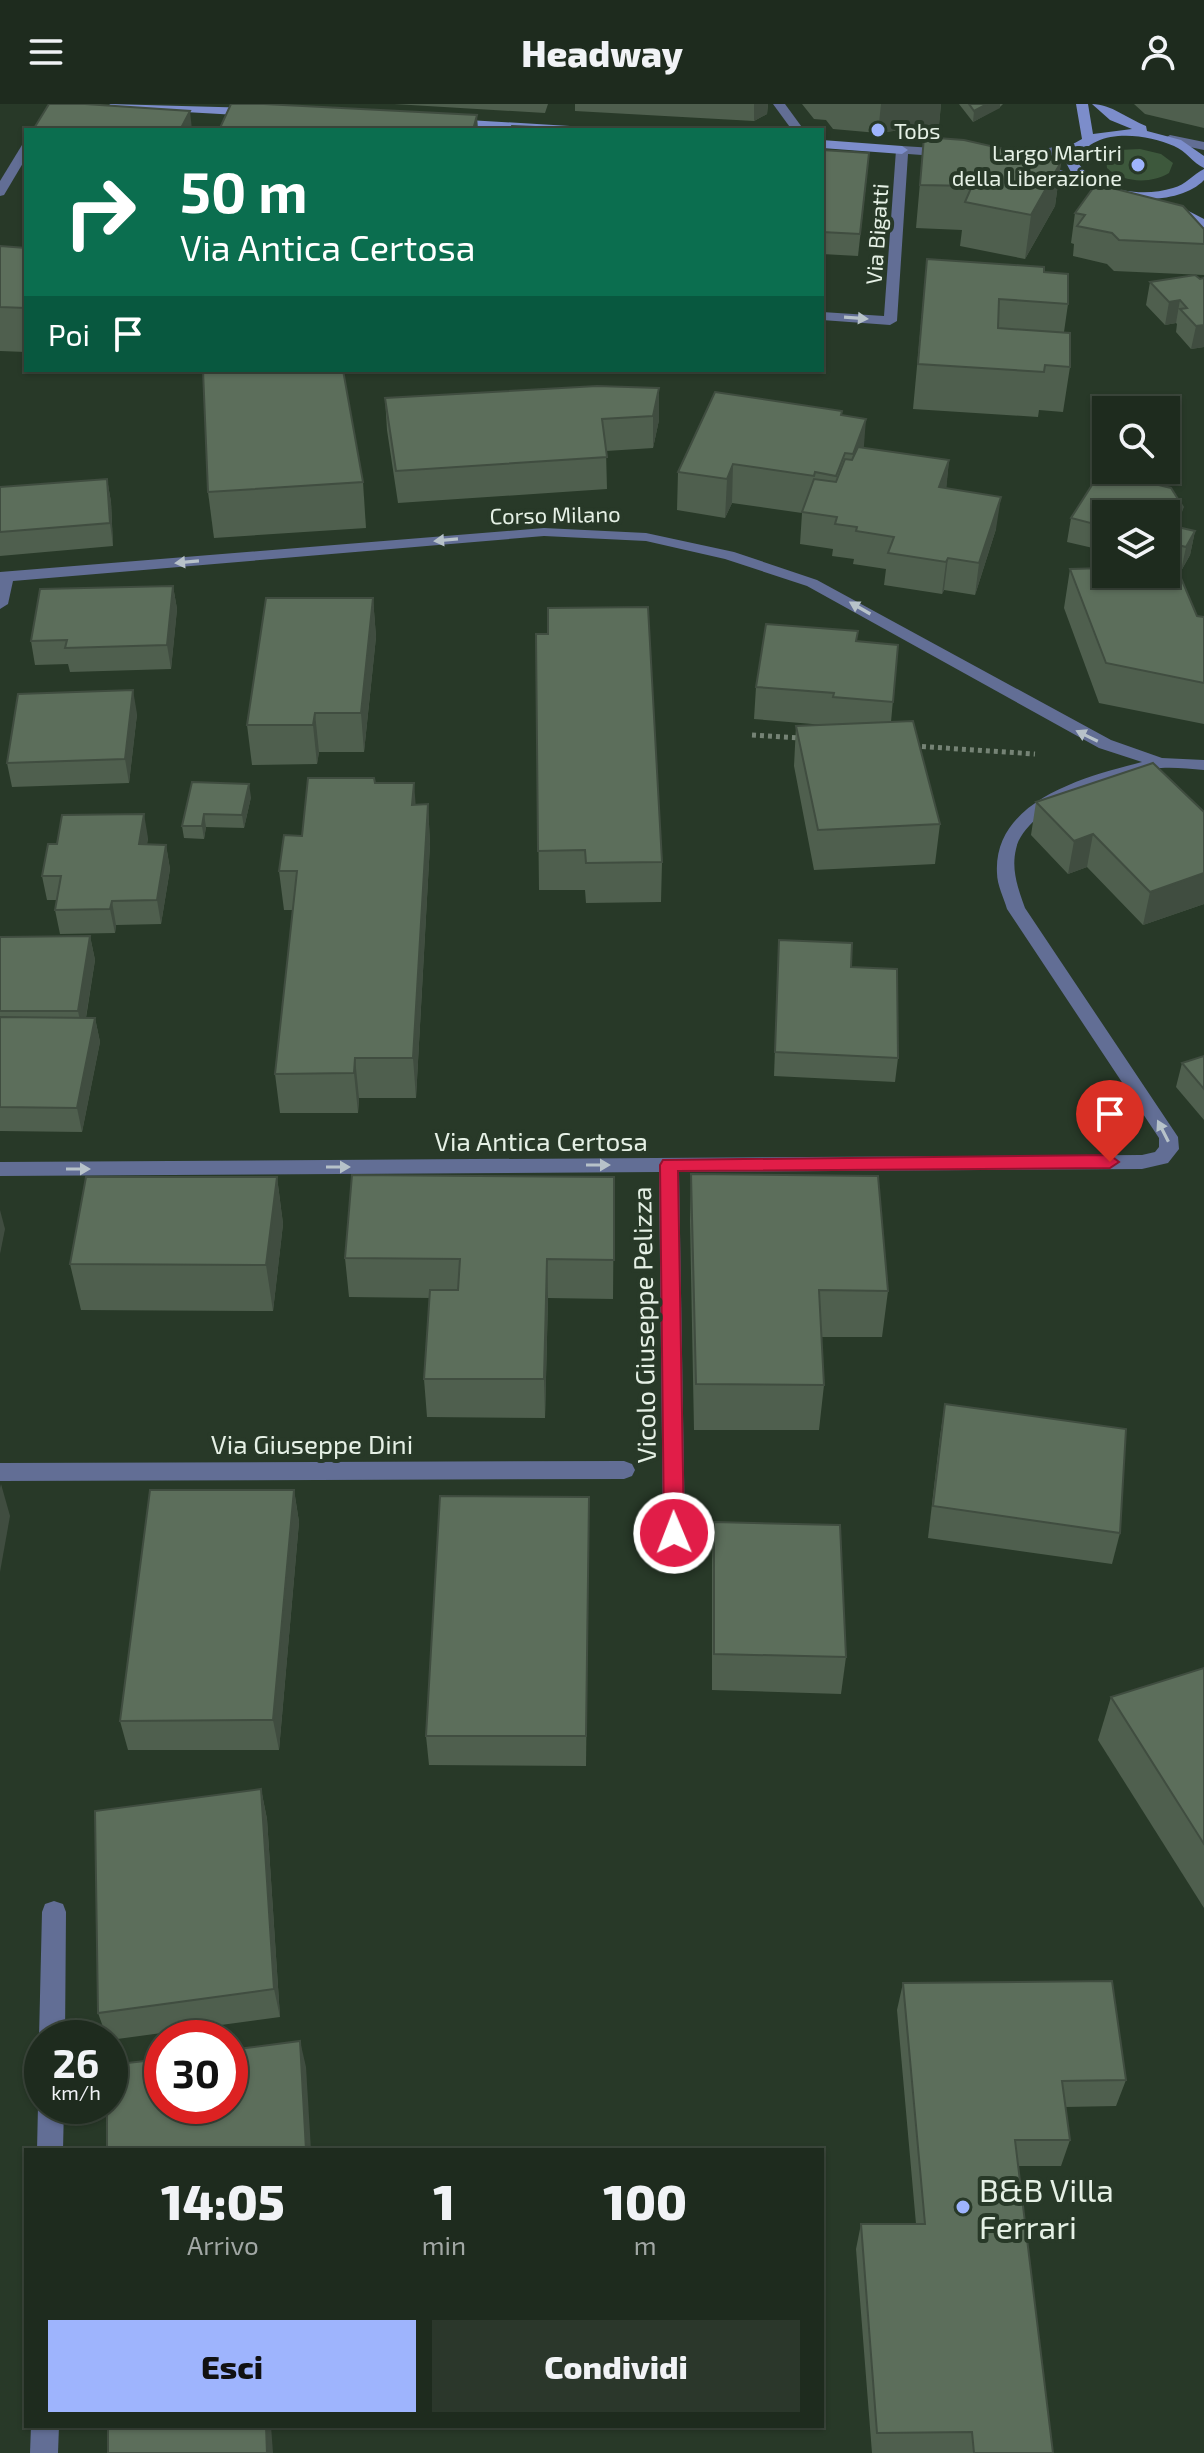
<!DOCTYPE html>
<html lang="it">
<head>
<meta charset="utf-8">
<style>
	:root { --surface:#1e2b1e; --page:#2b372b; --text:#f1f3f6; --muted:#a1a7a4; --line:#3c473c; --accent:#9eb4fd }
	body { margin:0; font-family:"Exo 2",sans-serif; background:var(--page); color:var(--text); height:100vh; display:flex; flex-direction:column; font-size:30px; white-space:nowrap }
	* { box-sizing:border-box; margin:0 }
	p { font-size:26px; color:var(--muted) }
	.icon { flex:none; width:44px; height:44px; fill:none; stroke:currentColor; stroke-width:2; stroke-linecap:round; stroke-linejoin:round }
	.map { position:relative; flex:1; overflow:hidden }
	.drawer { position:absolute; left:24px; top:2044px; width:800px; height:280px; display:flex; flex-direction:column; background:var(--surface); border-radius:0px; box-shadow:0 2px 6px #0004,0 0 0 2px var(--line) }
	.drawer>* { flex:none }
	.hud { position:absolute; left:24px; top:24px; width:800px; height:244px; border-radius:0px; box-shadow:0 2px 6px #0004,0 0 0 2px var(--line); background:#0b6e4f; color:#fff; overflow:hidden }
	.controls { position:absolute; left:1092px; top:292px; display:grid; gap:16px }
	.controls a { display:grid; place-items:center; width:88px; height:88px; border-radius:0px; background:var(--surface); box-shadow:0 2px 6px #0004,0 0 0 2px var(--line); font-size:40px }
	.speed { position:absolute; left:24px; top:1916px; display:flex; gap:16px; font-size:40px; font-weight:700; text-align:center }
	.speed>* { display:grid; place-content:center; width:104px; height:104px; border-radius:50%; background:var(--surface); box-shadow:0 2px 6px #0004,0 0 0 2px var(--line); line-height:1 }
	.speed small { font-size:20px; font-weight:400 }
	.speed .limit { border:12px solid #d22; background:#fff; color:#111 }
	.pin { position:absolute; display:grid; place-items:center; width:68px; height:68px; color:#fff; margin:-82px -34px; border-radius:50% 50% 50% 0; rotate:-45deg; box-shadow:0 0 8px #0007 }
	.pin .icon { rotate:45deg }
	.me { position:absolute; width:88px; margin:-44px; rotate:359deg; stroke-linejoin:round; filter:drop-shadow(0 0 6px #0008) }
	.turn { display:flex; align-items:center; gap:28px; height:168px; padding:0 24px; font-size:36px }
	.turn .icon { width:104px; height:104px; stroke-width:2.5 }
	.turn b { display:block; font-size:56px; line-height:68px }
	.then { display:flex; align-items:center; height:76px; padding:0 24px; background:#0003; gap:16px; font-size:30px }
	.eta { display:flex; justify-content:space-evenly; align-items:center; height:136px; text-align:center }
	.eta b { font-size:48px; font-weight:800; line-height:56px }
	.button { display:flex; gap:16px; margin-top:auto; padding:16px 24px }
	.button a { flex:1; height:92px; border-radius:0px; background:var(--accent); color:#111; font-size:32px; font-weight:800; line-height:92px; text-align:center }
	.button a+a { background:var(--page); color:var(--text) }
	header { display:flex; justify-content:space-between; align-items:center; height:104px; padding:0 24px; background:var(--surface); font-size:36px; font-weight:800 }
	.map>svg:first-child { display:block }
	.green { fill:#3d583c }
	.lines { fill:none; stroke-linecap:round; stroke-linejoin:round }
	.path { stroke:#758375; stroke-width:5; stroke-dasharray:4 4; stroke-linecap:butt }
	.street { fill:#626e95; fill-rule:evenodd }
	.secondary { fill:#7c8dcb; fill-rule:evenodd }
	.wall { fill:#4f5f4e }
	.shaded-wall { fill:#404d40 }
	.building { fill:#5c6e5b; stroke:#404d40; stroke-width:2 }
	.oneway { fill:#b7c2c9 }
	.route { fill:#e11d48; stroke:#92132f; stroke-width:2 }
	.poi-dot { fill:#9eb4fd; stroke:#283928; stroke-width:3 }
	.labels { text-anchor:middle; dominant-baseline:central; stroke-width:8; stroke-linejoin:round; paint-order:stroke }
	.far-poi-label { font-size:22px; fill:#e5f0e5; stroke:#283928; text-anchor:start }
	.far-street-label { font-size:22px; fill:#e5f0e5; stroke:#283928 }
	.street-label { font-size:26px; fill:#e5f0e5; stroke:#283928 }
	.near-poi-label { font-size:32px; fill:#e5f0e5; stroke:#283928; text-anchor:start }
</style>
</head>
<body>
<header><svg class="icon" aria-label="menu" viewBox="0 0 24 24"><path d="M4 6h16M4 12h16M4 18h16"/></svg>Headway<svg class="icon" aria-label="person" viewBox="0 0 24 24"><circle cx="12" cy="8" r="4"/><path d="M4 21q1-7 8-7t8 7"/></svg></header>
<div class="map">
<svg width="1204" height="2349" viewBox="0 0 1204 2349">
	<rect width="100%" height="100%" fill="#283928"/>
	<path class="green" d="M1140 45 1161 50 1173 59 1169 69C1151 80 1123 79 1107 64L1106 54 1119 46Z"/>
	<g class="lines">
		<g class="path">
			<path d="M752 631 800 634"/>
			<path d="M914 642 1035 650"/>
		</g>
		<g class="street">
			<path d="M773 0H785L804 26H792Z"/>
			<path d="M1170 31 1204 38V46L1166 38 1164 35Z"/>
			<path d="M1077 39 1081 40V46L1043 53 998 54 992 50 998 46 1043 45Z"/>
			<path d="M26 40V54L4 91 0 92V77L22 41Z"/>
			<path d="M902 42 950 45 956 49 950 53 908 50 897 217 890 221 822 216V208L884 212 896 46Z"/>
			<path d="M1029 57H1037L1100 81 1090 84 1029 63Z"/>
			<path d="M544 424 646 429 734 448 817 476 1111 636 1162 654 1204 656V666C1190 665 1175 663 1161 664 1121 667 1026 701 1016 745 1011 766 1018 784 1025 804L1178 1033 1179 1045 1168 1059 1142 1065 679 1068 685 1429 682 1435 674 1438 666 1435 663 1429 659 1068 0 1072V1058L1142 1051 1155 1048 1159 1043V1034L1007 805C1004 794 997 781 997 769 993 696 1087 672 1142 658L1099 644 807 482 725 455 646 437 544 432 13 477 8 500 0 505V468Z"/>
			<path d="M624 1357 632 1360 635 1366 632 1372 624 1375 0 1377V1359Z"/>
			<path d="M54 1797 63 1800 66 1808 65 1934H42V1940L39 1934 42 1808 45 1800Z"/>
			<path d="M42 1993V2002H64L63 2046H37L38 2002Z"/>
			<path d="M31 2322H59L58 2349H30Z"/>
		</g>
		<g class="secondary">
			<path d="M109 0 255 4 261 8 255 12 115 4Z"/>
			<path d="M1076 0H1088L1093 30 1132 25 1110 16 1092 0C1111 0 1128 15 1146 22L1147 27 1181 36 1204 52V64C1193 59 1186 47 1174 42 1145 29 1092 23 1077 57 1095 87 1141 94 1173 84 1186 81 1193 70 1204 65V76C1178 104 1101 100 1075 73 1071 69 1068 62 1065 57L1073 40 1082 35Z"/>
			<path d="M451 15 570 22 576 26 447 22 445 19Z"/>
			<path d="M822 36 902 42 908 46 902 50 822 44Z"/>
			<path d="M1165 99H1173L1204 115V124L1165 105Z"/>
		</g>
	</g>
	<g class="wall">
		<path d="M394 0H548L545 9Z"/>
		<path d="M575 0H768L767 10 754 17 575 7Z"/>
		<path d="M802 0H941L939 21 878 29 833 25 826 16 814 15Z"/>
		<path d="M959 0H1003L1000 3 973 18Z"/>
		<path d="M1134 0H1204V24L1145 10Z"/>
		<path d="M924 33 1061 58 1055 102 1025 155 960 142 962 126 916 124Z"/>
		<path d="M822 46 867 71 858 152 822 150Z"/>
		<path d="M1075 109 1204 125V171L1114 167 1107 160 1073 152 1074 140 1071 139Z"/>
		<path d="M0 142 26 144V248L0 247Z"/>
		<path d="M927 155 1044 168 1068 200 1064 228 1070 263 1063 308 1039 306 1038 313 913 305Z"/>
		<path d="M1195 171 1204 243 1191 245 1176 228 1177 220 1176 219 1165 221 1146 201 1150 178Z"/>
		<path d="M619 266H655V268Z"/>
		<path d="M659 284V316L653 344 606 347 607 385 398 399 387 326 385 294Z"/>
		<path d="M842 312 864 344 949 356 946 384 996 425 975 491 944 486 942 490 884 481 886 465 853 460 854 455 832 452 833 445 800 440 802 409 732 399 725 414 677 406 678 368Z"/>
		<path d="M1101 367 1171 384 1183 403 1179 423 1195 427 1190 451 1181 467 1177 466 1197 512 1204 513V620L1099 599 1064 504 1070 465 1106 464V470H1166V410H1106V447L1067 438 1071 414Z"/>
		<path d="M107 375 111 398 113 442 0 452V383Z"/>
		<path d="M363 378 366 424 214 434 208 388Z"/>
		<path d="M173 482 177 505 171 565 70 568 68 560 35 561 31 537Z"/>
		<path d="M373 494 376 533 364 648H319L317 660 252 661 247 621Z"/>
		<path d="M536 530 662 758 661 798 586 799 585 786H539Z"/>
		<path d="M857 537 898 541 891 618 940 720 935 760 814 766 794 662 796 622 824 621 754 615 756 583Z"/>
		<path d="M137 610 129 679 12 683 7 659Z"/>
		<path d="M192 678 251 693 244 724 206 723 204 735 184 734 182 722Z"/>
		<path d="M375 679 416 701 428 700 430 740 416 994H359L358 1009H280L275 970 293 806H284L279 767Z"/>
		<path d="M1036 698 1204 708V800L1143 821 1087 763 1068 770 1031 731Z"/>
		<path d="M148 734 147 740 166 741 170 765 161 820 116 821 115 829 60 830 55 806 57 796H47L42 772Z"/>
		<path d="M90 832 95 856 86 914H95L100 938 82 1028 0 1027V833Z"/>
		<path d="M779 836 851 863 898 954 895 978 774 972Z"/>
		<path d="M1204 952V1016L1176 983 1182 959Z"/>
		<path d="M691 1070 888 1187 882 1233H821L824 1281 819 1326H694L690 1117Z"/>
		<path d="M277 1073 283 1120 273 1207 81 1206 70 1160Z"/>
		<path d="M614 1073 613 1195 548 1194 545 1314 427 1313 424 1275 430 1194 349 1193 345 1154Z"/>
		<path d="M945 1300 1120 1429 1112 1460 928 1434 940 1332Z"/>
		<path d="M294 1386 299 1418 279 1646H128L120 1617Z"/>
		<path d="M589 1393 586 1662 429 1661 426 1632Z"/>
		<path d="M714 1418 846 1553 841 1590 712 1586V1455Z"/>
		<path d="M1204 1564V1804L1098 1636 1111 1593Z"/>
		<path d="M261 1685 267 1715 280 1913 110 1936V1934H107L98 1909Z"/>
		<path d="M903 1879 1126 1976 1116 2002 1065 2003 1070 2036 1061 2062H1018L1053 2349H872L856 2145 861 2120H916L897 1906Z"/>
	</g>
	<g class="shaded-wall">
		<path d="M754 0H768L767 10 754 17Z"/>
		<path d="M881 0H941L939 21 878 29Z"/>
		<path d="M987 0H1000V4L973 18 974 7Z"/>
		<path d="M190 7 192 26H180Z"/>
		<path d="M477 11 478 26H473Z"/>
		<path d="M1061 58 1055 102 1025 155 1031 111Z"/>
		<path d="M1180 196 1176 219 1165 221 1169 198Z"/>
		<path d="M1204 221V243L1191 245 1196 222Z"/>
		<path d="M659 284V316L653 344V312Z"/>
		<path d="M866 315 863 354 850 388 853 350Z"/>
		<path d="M949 356 946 388 939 383Z"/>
		<path d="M733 360 732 399 725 414 727 375Z"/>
		<path d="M107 375 111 398 113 442 110 419Z"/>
		<path d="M1001 393 996 425 975 491 979 459Z"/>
		<path d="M1183 403 1178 427 1173 422Z"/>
		<path d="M1195 427 1190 451 1181 467 1186 443Z"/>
		<path d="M948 454 944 486 942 490 946 458Z"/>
		<path d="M173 482 177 505 171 565 167 541Z"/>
		<path d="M373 494 376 533 364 648 361 609Z"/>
		<path d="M133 586 137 610 129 679 125 655Z"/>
		<path d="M315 609 319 648 317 660 313 621Z"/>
		<path d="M414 679 417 718 412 701Z"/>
		<path d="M249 680 251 693 244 724 242 711Z"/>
		<path d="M428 700 430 740 416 994 413 954Z"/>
		<path d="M144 710 148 734 143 764 139 740Z"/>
		<path d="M204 710 206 723 204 735 202 722Z"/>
		<path d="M1093 730 1087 763 1068 770 1074 737Z"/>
		<path d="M166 741 170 765 161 820 157 796Z"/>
		<path d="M1204 769V800L1143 821 1150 788Z"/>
		<path d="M112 797 116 821 115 829 110 805Z"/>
		<path d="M90 832 95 856 83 931 78 907Z"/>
		<path d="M95 914 100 938 82 1028 77 1004Z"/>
		<path d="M355 954 359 994 358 1009 354 969Z"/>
		<path d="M277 1073 283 1120 273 1207 266 1161Z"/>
		<path d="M0 1106 5 1125 0 1150Z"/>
		<path d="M547 1155 548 1194 545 1314 544 1275Z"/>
		<path d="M1 1380 10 1412 0 1468V1384Z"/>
		<path d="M294 1386 299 1418 279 1646 273 1616Z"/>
		<path d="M261 1685 267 1715 280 1913 274 1885Z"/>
		<path d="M300 1937 306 1963 311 2046H306Z"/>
		<path d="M266 2322H271L273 2349H267Z"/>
	</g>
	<g class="building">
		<path d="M49 0H85L190 7 180 26H33Z"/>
		<path d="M231 0H264L477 11 473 26H219Z"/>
		<path d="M969 0H987L974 7Z"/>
		<path d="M512 22 557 24 556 26H511Z"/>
		<path d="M924 33 964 36 1061 58 1031 111 965 98 972 82 920 81Z"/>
		<path d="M822 46 869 49 860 130 822 128Z"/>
		<path d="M1096 80 1183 102 1204 125V140L1119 136 1112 129 1077 122 1085 111 1075 109Z"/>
		<path d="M0 142 26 144V204L0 203Z"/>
		<path d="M927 155 1044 163V168L1068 170V200L999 195 998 224 1070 229V263L1045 261 1044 268 918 260Z"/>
		<path d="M1195 171 1200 175 1204 174V221L1196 222 1180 205 1187 204 1180 196 1169 198 1150 178Z"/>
		<path d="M203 266H343L363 378 208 388Z"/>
		<path d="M597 282 659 284 653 312 602 315 607 353 396 367 385 294Z"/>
		<path d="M715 288 842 307 841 311 866 315 853 350 845 349 836 372 815 368 814 372 733 360 727 375 678 368Z"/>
		<path d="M858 343 949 356 939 383 1001 393 979 459 948 454 946 458 888 449 894 433 856 427 857 423 835 420 837 413 802 408 814 375 836 378 845 355 852 356Z"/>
		<path d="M1101 367 1171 384 1183 403 1173 422 1195 427 1186 443 1166 438V410H1106V423L1071 414Z"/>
		<path d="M107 375 110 419 0 428V383Z"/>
		<path d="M1166 460H1175L1197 512 1204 513V579L1106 559 1070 465 1106 464V470H1166Z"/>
		<path d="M173 482 167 541 65 544 67 536 31 537 40 485Z"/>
		<path d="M266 494H373L361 609H315L313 621H247Z"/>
		<path d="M648 503 662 758 586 759 585 746 538 747 536 530H548V504Z"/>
		<path d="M766 520 858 527 856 537 898 541 893 598 833 593 834 589 756 583Z"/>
		<path d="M133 586 125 655 7 659 18 590Z"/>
		<path d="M913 617 940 720 818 726 796 622Z"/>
		<path d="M1153 659 1204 708V769L1150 788 1093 730 1074 737 1036 698Z"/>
		<path d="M308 674H374L375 679H414L412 701 428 700 413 954H355L354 969 275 970 297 767H279L284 731 302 732Z"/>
		<path d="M192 678 249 680 242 711 204 710 202 722H182Z"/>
		<path d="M144 710 139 740 166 741 157 796 112 797 110 805 55 806 61 772H42L48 740H57L62 711Z"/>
		<path d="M90 832 78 907H0V833Z"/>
		<path d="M779 836 852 839 851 863 897 865 898 954 775 948Z"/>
		<path d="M0 913 95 914 77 1004 0 1003Z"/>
		<path d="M1204 952V985L1182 959Z"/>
		<path d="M691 1070 878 1072 888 1187 819 1186 824 1281 696 1280Z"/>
		<path d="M352 1071 614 1073V1156L547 1155 544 1275H424L430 1186H458L460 1155 345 1154Z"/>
		<path d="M86 1073H277L266 1161 70 1160Z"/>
		<path d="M945 1300 1126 1325 1120 1429 933 1402Z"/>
		<path d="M150 1386H294L273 1616 120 1617Z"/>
		<path d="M440 1392 589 1393 586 1632H426Z"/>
		<path d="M714 1418 840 1421 846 1553 714 1550Z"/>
		<path d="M1204 1564V1740L1111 1593Z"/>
		<path d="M261 1685 274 1885 98 1909 95 1707Z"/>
		<path d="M1112 1877 1126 1976 1062 1977 1070 2036H1015L1053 2349H974L972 2328 877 2329 861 2120H925L903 1879Z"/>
		<path d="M300 1937 306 2046H107V2002H110V1961L162 1955V2002H230V1946Z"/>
		<path d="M108 2322H266L267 2349H108Z"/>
	</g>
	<defs><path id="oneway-solid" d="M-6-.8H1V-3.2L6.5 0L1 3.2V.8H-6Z" transform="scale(2)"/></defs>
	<g class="oneway">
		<use href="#oneway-solid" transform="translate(856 214) rotate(4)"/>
		<use href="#oneway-solid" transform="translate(446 436) rotate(175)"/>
		<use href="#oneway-solid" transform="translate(187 458) rotate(175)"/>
		<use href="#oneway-solid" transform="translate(860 504) rotate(-150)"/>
		<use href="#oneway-solid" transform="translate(1087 632) rotate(-154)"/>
		<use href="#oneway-solid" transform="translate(1163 1027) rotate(-117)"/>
		<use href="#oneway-solid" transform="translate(598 1061)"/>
		<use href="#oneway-solid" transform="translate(338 1063)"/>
		<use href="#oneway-solid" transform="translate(78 1065)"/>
	</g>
	<path class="route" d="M1110 1051 1119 1058 1110 1064 678 1067 684 1429 681 1435H667L664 1429 660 1061 663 1056Z"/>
	<g class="poi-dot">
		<circle cx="878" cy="26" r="8"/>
		<circle cx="1138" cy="61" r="8"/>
		<circle cx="963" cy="2103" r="8"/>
	</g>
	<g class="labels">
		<g class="far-poi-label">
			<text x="894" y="26">Tobs</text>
			<text x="1122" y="48" text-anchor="end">Largo Martiri<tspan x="1122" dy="25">della Liberazione</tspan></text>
		</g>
		<g class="far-street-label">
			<text transform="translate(876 130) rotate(-86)">Via Bigatti</text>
			<text transform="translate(555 410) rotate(-1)">Corso Milano</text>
		</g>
		<g class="street-label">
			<text x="541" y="1036">Via Antica Certosa</text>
			<text transform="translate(643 1221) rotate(-91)">Vicolo Giuseppe Pelizza</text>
			<text x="312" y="1339">Via Giuseppe Dini</text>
		</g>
		<g class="near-poi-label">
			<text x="979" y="2085">B&amp;B Villa<tspan x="979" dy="37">Ferrari</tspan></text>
		</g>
	</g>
</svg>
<div class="controls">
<a><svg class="icon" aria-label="search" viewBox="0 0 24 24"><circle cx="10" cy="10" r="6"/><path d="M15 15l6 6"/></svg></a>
<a><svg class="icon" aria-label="layers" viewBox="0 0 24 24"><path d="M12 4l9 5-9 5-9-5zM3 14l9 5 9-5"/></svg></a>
</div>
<div class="speed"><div>26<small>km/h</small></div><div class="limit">30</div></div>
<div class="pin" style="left:1110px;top:1058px;background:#d93025"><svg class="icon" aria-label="arrive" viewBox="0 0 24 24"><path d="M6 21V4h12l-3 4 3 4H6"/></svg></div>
<svg class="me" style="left:674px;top:1429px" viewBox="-20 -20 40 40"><circle r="17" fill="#e11d48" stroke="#fff" stroke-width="3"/><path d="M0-11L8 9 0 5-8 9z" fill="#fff"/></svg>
<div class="hud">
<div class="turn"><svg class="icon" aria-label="right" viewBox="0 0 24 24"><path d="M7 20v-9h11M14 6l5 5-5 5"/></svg><div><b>50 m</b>Via Antica Certosa</div></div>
<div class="then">Poi<svg class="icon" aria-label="arrive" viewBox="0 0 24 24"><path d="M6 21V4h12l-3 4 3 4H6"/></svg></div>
</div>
<section class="drawer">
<div class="eta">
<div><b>14:05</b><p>Arrivo</p></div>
<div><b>1</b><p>min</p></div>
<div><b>100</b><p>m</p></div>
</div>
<div class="button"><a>Esci</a><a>Condividi</a></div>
</section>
</div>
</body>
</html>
